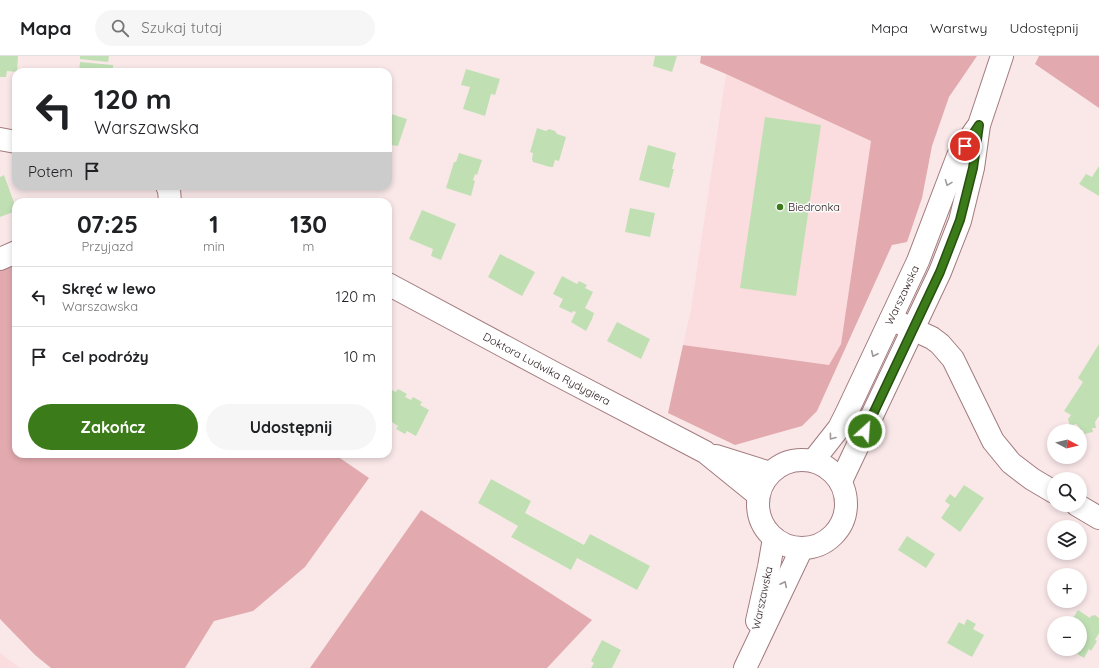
<!DOCTYPE html>
<html lang="pl">
<head>
<meta charset="utf-8">
<style>
	:root { --surface:#fff; --page:#f6f6f6; --text:#202124; --muted:#757577; --line:#e0e0e0; --accent:#3c7b19 }
	body { margin:0; font-family:Quicksand,sans-serif; background:var(--page); color:var(--text); height:100vh; display:flex; flex-direction:column; font-size:15px; white-space:nowrap }
	* { box-sizing:border-box; margin:0 }
	p { font-size:13px; color:var(--muted) }
	.icon { flex:none; width:22px; height:22px; fill:none; stroke:currentColor; stroke-width:2; stroke-linecap:round; stroke-linejoin:round }
	.map { position:relative; flex:1; overflow:hidden }
	.drawer { position:absolute; left:12px; top:142px; width:380px; height:260px; display:flex; flex-direction:column; background:var(--surface); border-radius:12px; box-shadow:0 2px 6px #0003 }
	.drawer>* { flex:none }
	.banner { position:absolute; left:12px; top:12px; width:380px; height:122px; border-radius:12px; box-shadow:0 2px 6px #0003; background:#fff; color:var(--text); overflow:hidden }
	.needle { width:26px; rotate:97deg }
	.fabs { position:absolute; left:1047px; top:368px; display:grid; gap:8px }
	.fabs a { display:grid; place-items:center; width:40px; height:40px; border-radius:50%; background:var(--surface); box-shadow:0 2px 6px #0003; font-size:20px }
	.pin { position:absolute; display:grid; place-items:center; width:34px; height:34px; color:#fff; margin:-17px; border:2px solid #fff; border-radius:50%; box-shadow:0 1px 4px #0007 }
	.me { position:absolute; width:44px; margin:-22px; rotate:26deg; stroke-linejoin:round; filter:drop-shadow(0 0 3px #0008) }
	.turn { display:flex; align-items:center; gap:14px; height:84px; padding:0 16px; font-size:18px }
	.turn .icon { width:52px; height:52px; stroke-width:2.5 }
	.turn b { display:block; font-size:28px; line-height:34px }
	.then { display:flex; align-items:center; height:38px; padding:0 16px; background:#0003; gap:8px; font-size:15px }
	.eta { display:flex; justify-content:space-evenly; align-items:center; height:68px; text-align:center }
	.eta b { font-size:24px; font-weight:700; line-height:28px }
	.action { display:flex; gap:8px; margin-top:auto; padding:8px 16px }
	.action a { flex:1; height:46px; border-radius:24px; background:var(--accent); color:#fff; font-size:16px; font-weight:700; line-height:46px; text-align:center }
	.action a+a { background:var(--page); color:var(--text) }
	ul { padding:0; list-style:none }
	li { display:flex; align-items:center; gap:12px; height:60px; padding:0 16px; border-top:1px solid var(--line) }
	li div { flex:1 }
	li b { display:block; font-size:15px }
	li em { font-style:normal }
	header { display:flex; align-items:center; gap:24px; box-sizing:border-box; height:56px; padding:0 20px; background:var(--surface); border-bottom:1px solid var(--line) }
	header strong { font-size:19px }
	nav { display:flex; gap:22px; margin-inline-start:auto; font-size:14px }
	.search { width:280px; height:36px; background:var(--page); display:flex; align-items:center; gap:10px; box-sizing:border-box; padding:0 14px; border-radius:22px; color:var(--muted); font-size:15px }
	.map>svg:first-child { display:block }
	.built { fill:#fcdddf }
	.green { fill:#e2aaaf }
	.building { fill:#c0e0b4 }
	.lines { fill:none; stroke-linecap:round; stroke-linejoin:round }
	.minor-casing { stroke:#a27b7e; stroke-width:24 }
	.major-casing { stroke:#a27b7e; stroke-width:24 }
	.minor { stroke:#fff; stroke-width:22 }
	.major { stroke:#fff; stroke-width:22 }
	.oneway { stroke:#9e9898 }
	.route-casing { stroke:#275010; stroke-width:10 }
	.route { stroke:#3c7b19; stroke-width:7 }
	.poi-dot { fill:#3c7b19; stroke:#fafafa; stroke-width:1.5 }
	.labels { text-anchor:middle; dominant-baseline:central; stroke-width:3; stroke-linejoin:round; paint-order:stroke }
	.poi-label { font-size:11px; fill:#28191b; stroke:#fafafa; text-anchor:start }
	.street-label { font-size:11px; fill:#28191b; stroke:#fafafa }
</style>
</head>
<body>
<header>
<strong>Mapa</strong>
<div class="search"><svg class="icon" aria-label="search" viewBox="0 0 24 24"><circle cx="10" cy="10" r="6"/><path d="M15 15l6 6"/></svg>Szukaj tutaj</div>
<nav><a>Mapa</a><a>Warstwy</a><a>Udostępnij</a></nav>
</header>
<div class="map">
<svg width="1099" height="612" viewBox="0 0 1099 612">
	<rect width="100%" height="100%" fill="#fae8e9"/>
	<g class="built">
		<path d="M726 18 871 85 841 288 829 309 683 289 691 253Z"/>
		<path d="M0 597 20 612H0Z"/>
	</g>
	<g class="green">
		<path d="M701 0H977L949 41 932 90 922 142 907 186 892 189 817 355 802 370 735 389 668 357 683 289 829 309 841 288 871 85 726 18 700 7Z"/>
		<path d="M1039 0H1099V52L1035 8Z"/>
		<path d="M16 208V398H334L369 422 305 511 253 555 214 565 185 612H51L35 599 0 563V214Z"/>
		<path d="M421 454 592 564 547 612H310Z"/>
	</g>
	<g class="building">
		<path d="M0 0H18L17 16 7 15 6 21H0Z"/>
		<path d="M80 0H109L108 6 80 3Z"/>
		<path d="M655 0H677L672 16 653 10Z"/>
		<path d="M80 6 113 9V16H79Z"/>
		<path d="M466 13 500 23 495 39 491 38 485 60 463 53 470 31 461 29Z"/>
		<path d="M388 57 407 63 398 90 391 89 388 98Z"/>
		<path d="M765 61 821 69 796 240 740 232Z"/>
		<path d="M537 72 546 75 549 73 555 75 557 78 566 81 559 105 555 104 553 111H550L533 106 532 103 533 97 530 96Z"/>
		<path d="M648 89 676 97 672 113H674L669 132 639 124Z"/>
		<path d="M459 97 482 104 477 119 475 118 473 124 475 125 471 140 446 132 454 106H456Z"/>
		<path d="M1099 110V140L1079 128 1086 118 1092 121Z"/>
		<path d="M4 119 16 152V155L0 161V121Z"/>
		<path d="M630 152 655 157 650 181 625 176Z"/>
		<path d="M422 154 456 168 441 204 431 200 433 193 409 183Z"/>
		<path d="M500 198 535 216 522 240 488 221Z"/>
		<path d="M562 220 577 228 579 225 587 229 585 232 593 236 585 252 594 257 592 263 586 275 571 266 576 256 573 255 572 257 559 251 563 243 553 238Z"/>
		<path d="M617 266 650 283 641 303 607 285Z"/>
		<path d="M1099 288V360L1095 366 1096 372H1092L1093 376 1084 378 1083 374 1080 375 1079 371 1076 368 1070 370 1068 363 1071 359 1064 355 1083 326 1078 322Z"/>
		<path d="M388 332 396 336 398 333 407 338 405 341 411 344 413 341 422 346 420 349 429 354 416 380 407 375 405 378 396 373 398 370 392 366 390 369 388 368Z"/>
		<path d="M491 423 531 445 525 457 584 489 590 478 650 510 637 534 577 502 571 514 511 481 518 470 478 447Z"/>
		<path d="M964 429 984 442 960 476 941 462 950 449 945 445 950 438 955 442Z"/>
		<path d="M907 480 935 498 926 512 898 494Z"/>
		<path d="M1078 554 1090 562 1091 560 1095 559 1099 562V577L1095 584 1097 585 1091 595 1089 593 1084 602 1069 593H1080V567H1070Z"/>
		<path d="M967 563 976 568 973 573 984 579 972 601 947 587 959 566 964 569Z"/>
		<path d="M602 584 621 594 612 612H591L594 607 591 605Z"/>
	</g>
	<g class="lines">
		<defs>
			<g id="minor">
				<path d="M0 83 16 86"/>
				<path d="M167 130 169 134 170 146"/>
				<path d="M0 203 16 196"/>
				<path id="s1" d="M388 228 554 317 705 396 758 439"/>
				<path d="M891 263 932 282 940 288 953 303 993 385 1011 407 1032 423 1054 436"/>
				<path d="M716 400 770 417"/>
				<path d="M1077 449 1099 462"/>
			</g>
			<g id="major">
				<circle cx="802" cy="448" r="44"/>
				<path id="s2" d="M813 405 839 372 847 356 918 205 958 100 976 73"/>
				<path d="M841 425 940 216 960 165 973 112 979 69 1002 0"/>
				<path d="M757 565 769 511 774 482"/>
				<path d="M745 612 802 492"/>
			</g>
		</defs>
		<use href="#minor" class="minor-casing"/>
		<use href="#major" class="major-casing"/>
		<use href="#minor" class="minor"/>
		<use href="#major" class="major"/>
	</g>
	<defs><path id="oneway-chevron" d="M-2-3.5L2.5 0L-2 3.5" fill="none" stroke-width="1.6" stroke-linecap="round" stroke-linejoin="round"/></defs>
	<g class="oneway">
		<use href="#oneway-chevron" transform="translate(948 127) rotate(111)"/>
		<use href="#oneway-chevron" transform="translate(874 298) rotate(115)"/>
		<use href="#oneway-chevron" transform="translate(832 381) rotate(127)"/>
		<use href="#oneway-chevron" transform="translate(784 528) rotate(-64)"/>
	</g>
	<g class="lines">
		<defs>
			<path id="route" d="M865 375 940 216 960 164 973 112 979 69 965 90"/>
		</defs>
		<use href="#route" class="route-casing"/>
		<use href="#route" class="route"/>
	</g>
	<circle class="poi-dot" cx="780" cy="151" r="4"/>
	<g class="labels">
		<g class="poi-label">
			<text x="788" y="151">Biedronka</text>
		</g>
		<g class="street-label">
			<text stroke="none"><textPath href="#s2" startOffset="189">Warszawska</textPath></text>
			<text stroke="none"><textPath href="#s1" startOffset="180">Doktora Ludwika Rydygiera</textPath></text>
			<text transform="translate(762 542) rotate(-78)">Warszawska</text>
		</g>
	</g>
</svg>
<div class="fabs">
<a><svg class="needle" viewBox="-14 -14 28 28"><path d="M0-13l5 13h-10z" fill="#e53935"/><path d="M0 13l5-13h-10z" fill="#757577"/></svg></a>
<a><svg class="icon" aria-label="search" viewBox="0 0 24 24"><circle cx="10" cy="10" r="6"/><path d="M15 15l6 6"/></svg></a>
<a><svg class="icon" aria-label="layers" viewBox="0 0 24 24"><path d="M12 4l9 5-9 5-9-5zM3 14l9 5 9-5"/></svg></a>
<a>+</a>
<a>−</a>
</div>
<div class="pin" style="left:965px;top:90px;background:#d93025"><svg class="icon" aria-label="arrive" viewBox="0 0 24 24"><path d="M6 21V4h12l-3 4 3 4H6"/></svg></div>
<svg class="me" style="left:865px;top:375px" viewBox="-20 -20 40 40"><circle r="17" fill="#3c7b19" stroke="#fff" stroke-width="3"/><path d="M0-11L8 9 0 5-8 9z" fill="#fff"/></svg>
<div class="banner">
<div class="turn"><svg class="icon" aria-label="left" viewBox="0 0 24 24"><path d="M17 20v-9H6M10 6l-5 5 5 5"/></svg><div><b>120 m</b>Warszawska</div></div>
<div class="then">Potem<svg class="icon" aria-label="arrive" viewBox="0 0 24 24"><path d="M6 21V4h12l-3 4 3 4H6"/></svg></div>
</div>
<section class="drawer">
<div class="eta">
<div><b>07:25</b><p>Przyjazd</p></div>
<div><b>1</b><p>min</p></div>
<div><b>130</b><p>m</p></div>
</div>
<ul>
<li><svg class="icon" aria-label="left" viewBox="0 0 24 24"><path d="M17 20v-9H6M10 6l-5 5 5 5"/></svg><div><b>Skręć w lewo</b><p>Warszawska</p></div><em>120 m</em></li>
<li><svg class="icon" aria-label="arrive" viewBox="0 0 24 24"><path d="M6 21V4h12l-3 4 3 4H6"/></svg><div><b>Cel podróży</b></div><em>10 m</em></li>
</ul>
<div class="action"><a>Zakończ</a><a>Udostępnij</a></div>
</section>
</div>
</body>
</html>
